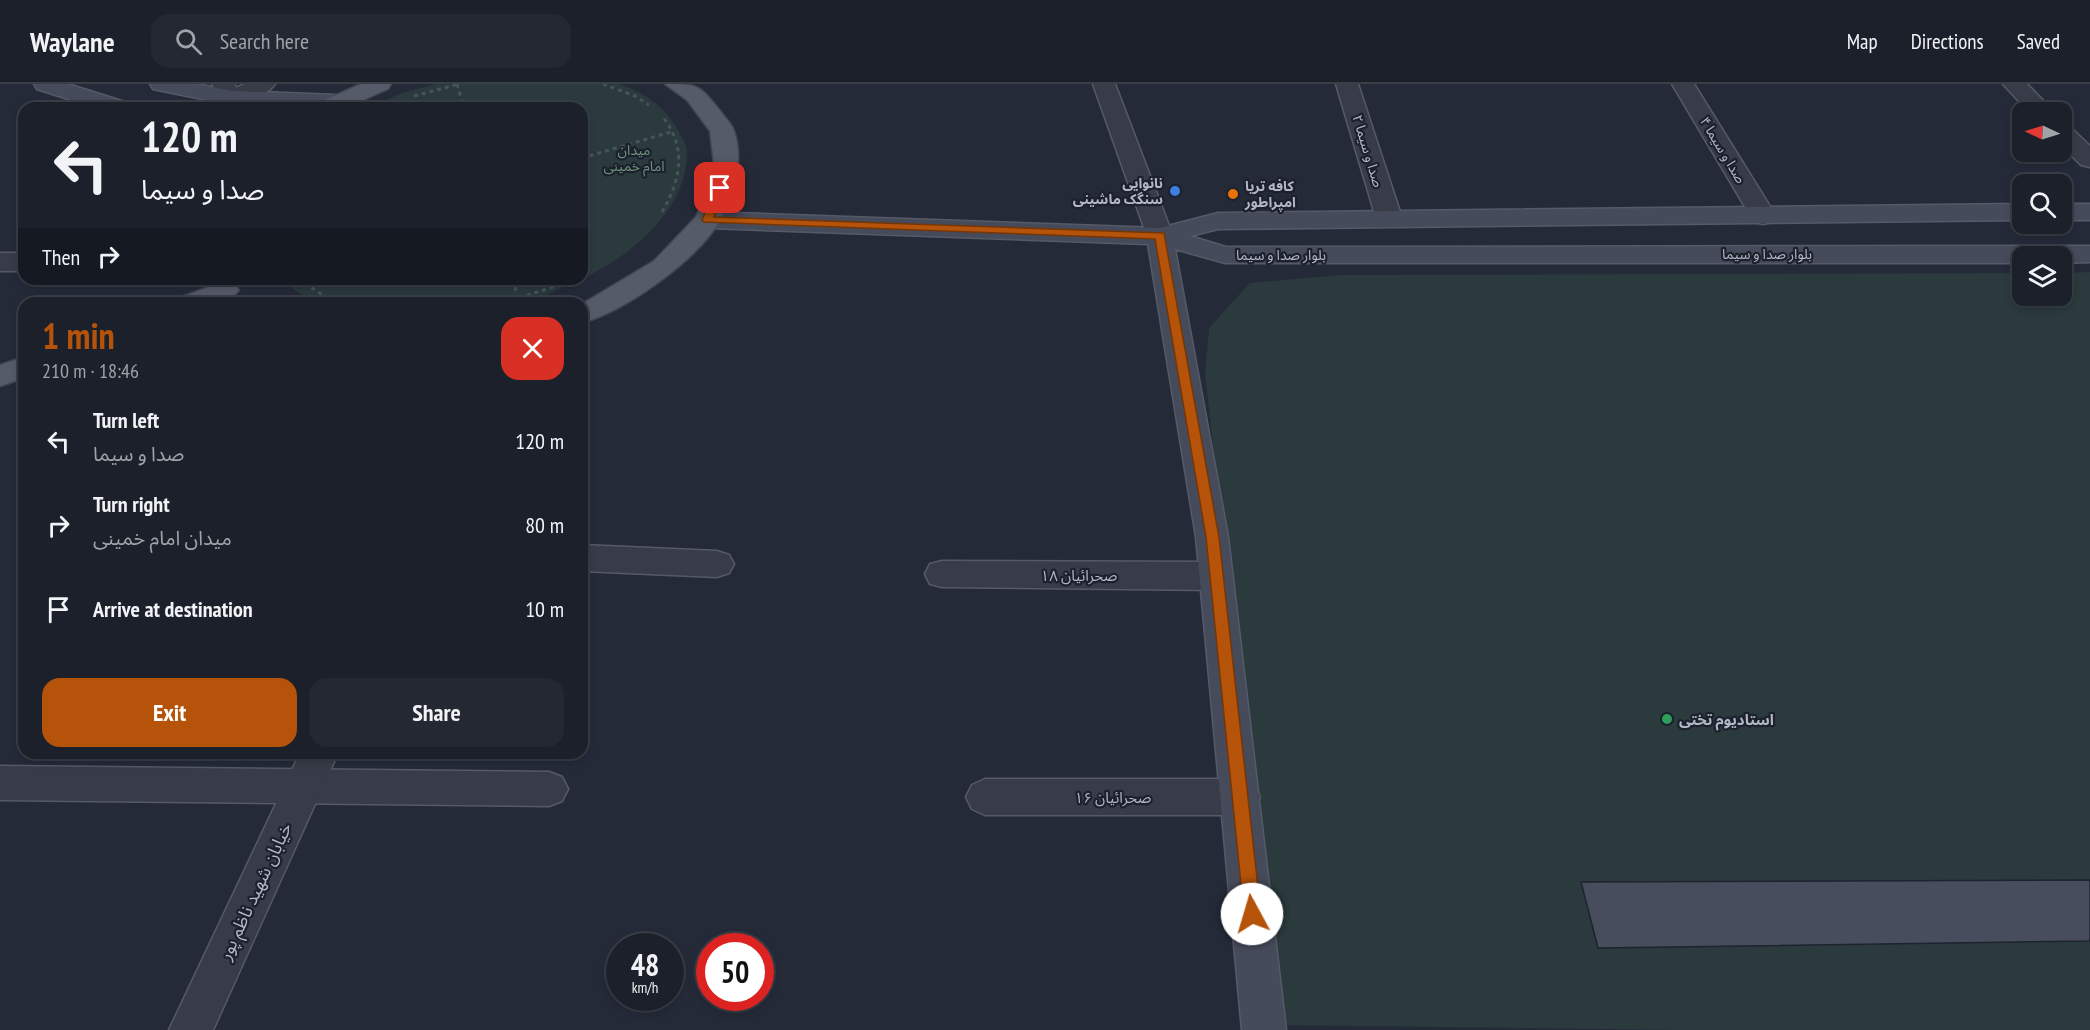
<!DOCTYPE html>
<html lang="en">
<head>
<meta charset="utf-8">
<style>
	:root { --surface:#1b202a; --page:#242832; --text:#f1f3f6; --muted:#a0a3a8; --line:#393e47; --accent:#b45309 }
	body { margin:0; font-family:"PT Sans Narrow","Noto Sans Arabic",sans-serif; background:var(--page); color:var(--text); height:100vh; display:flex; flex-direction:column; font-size:22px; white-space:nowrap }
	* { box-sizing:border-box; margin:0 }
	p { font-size:20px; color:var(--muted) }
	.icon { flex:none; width:33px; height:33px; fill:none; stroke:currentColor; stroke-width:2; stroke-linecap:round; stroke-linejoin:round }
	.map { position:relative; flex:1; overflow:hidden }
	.side { position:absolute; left:18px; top:213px; width:570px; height:462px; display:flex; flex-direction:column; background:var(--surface); border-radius:18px; box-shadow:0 3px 9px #0003,0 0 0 2px var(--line) }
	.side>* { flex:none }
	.banner { position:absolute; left:18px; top:18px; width:570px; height:183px; border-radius:18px; box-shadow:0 3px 9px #0003,0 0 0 2px var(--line); background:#1b202a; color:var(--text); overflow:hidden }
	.needle { width:39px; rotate:274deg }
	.fabs { position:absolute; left:2012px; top:18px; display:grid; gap:12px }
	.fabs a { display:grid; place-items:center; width:60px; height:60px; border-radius:12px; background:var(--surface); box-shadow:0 3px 9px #0003,0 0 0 2px var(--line); font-size:30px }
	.speed { position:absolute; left:606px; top:849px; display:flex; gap:12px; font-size:30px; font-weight:700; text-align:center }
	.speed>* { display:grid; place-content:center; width:78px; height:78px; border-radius:50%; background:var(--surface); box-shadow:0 3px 9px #0003,0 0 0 2px var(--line); line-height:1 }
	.speed small { font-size:15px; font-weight:400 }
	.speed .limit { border:9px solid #d22; background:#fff; color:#111 }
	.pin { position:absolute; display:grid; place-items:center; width:51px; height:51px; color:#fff; margin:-26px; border-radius:12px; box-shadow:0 3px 9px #0006 }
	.me { position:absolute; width:66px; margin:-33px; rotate:354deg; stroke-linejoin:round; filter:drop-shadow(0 0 4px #0008) }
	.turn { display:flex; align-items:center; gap:21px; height:126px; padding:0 24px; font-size:27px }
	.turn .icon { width:78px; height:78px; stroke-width:2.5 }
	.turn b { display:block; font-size:42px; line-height:51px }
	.then { display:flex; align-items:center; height:57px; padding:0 24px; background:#0003; gap:12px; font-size:22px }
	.round { display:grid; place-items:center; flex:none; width:63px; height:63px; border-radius:18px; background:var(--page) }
	.headline { display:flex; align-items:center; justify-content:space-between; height:102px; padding:0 24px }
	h1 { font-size:36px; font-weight:800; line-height:45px; color:var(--accent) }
	.button { display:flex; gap:12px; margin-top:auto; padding:12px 24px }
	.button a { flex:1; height:69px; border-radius:18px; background:var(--accent); color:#fff; font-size:24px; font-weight:800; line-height:69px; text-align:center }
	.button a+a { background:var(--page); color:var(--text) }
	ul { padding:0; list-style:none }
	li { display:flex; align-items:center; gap:18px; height:84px; padding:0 24px }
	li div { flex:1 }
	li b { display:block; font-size:22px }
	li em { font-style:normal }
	header { display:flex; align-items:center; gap:36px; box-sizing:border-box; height:84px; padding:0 30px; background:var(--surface); border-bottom:2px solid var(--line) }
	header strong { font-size:28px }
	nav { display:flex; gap:33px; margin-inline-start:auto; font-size:21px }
	.search { width:420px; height:54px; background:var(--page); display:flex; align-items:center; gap:15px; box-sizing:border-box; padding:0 21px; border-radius:18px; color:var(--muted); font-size:22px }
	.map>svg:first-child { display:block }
	.green { fill:#2a3a3d }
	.building { fill:#484d5e; stroke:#1e232f; stroke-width:1.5 }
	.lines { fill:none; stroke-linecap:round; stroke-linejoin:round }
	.minor-casing { stroke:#555a66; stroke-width:3 }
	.tertiary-casing { stroke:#555a66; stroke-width:3 }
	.secondary-casing { stroke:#555a66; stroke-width:3 }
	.primary-casing { stroke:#404551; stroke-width:3 }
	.path { stroke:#47555a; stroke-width:3; stroke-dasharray:4 4; stroke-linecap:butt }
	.minor { fill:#373c48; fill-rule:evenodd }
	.tertiary { fill:#373c48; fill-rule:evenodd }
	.secondary { fill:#464b5b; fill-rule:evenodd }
	.primary { fill:#555b68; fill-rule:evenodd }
	.route { fill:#b45309; stroke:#753606; stroke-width:1.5 }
	.shop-dot { fill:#3f7fe0; stroke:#1c212d; stroke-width:2 }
	.food-dot { fill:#e8710a; stroke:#1c212d; stroke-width:2 }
	.leisure-dot { fill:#2e9e5b; stroke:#1c212d; stroke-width:2 }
	.labels { text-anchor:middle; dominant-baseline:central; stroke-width:4.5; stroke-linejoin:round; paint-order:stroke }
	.far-park-label { font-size:14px; fill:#6c937a; stroke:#1c212d }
	.far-street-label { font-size:14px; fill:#b2b7c4; stroke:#1c212d }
	.far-poi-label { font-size:14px; font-weight:bold; fill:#b2b7c4; stroke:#1c212d; text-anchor:end }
	.street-label { font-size:15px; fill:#b2b7c4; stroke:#1c212d }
	.poi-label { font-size:15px; font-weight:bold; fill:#b2b7c4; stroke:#1c212d; text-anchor:start }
	.near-street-label { font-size:18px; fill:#b2b7c4; stroke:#1c212d }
</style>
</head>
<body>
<header>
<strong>Waylane</strong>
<div class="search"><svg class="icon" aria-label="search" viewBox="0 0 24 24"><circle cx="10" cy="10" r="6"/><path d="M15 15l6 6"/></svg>Search here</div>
<nav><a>Map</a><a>Directions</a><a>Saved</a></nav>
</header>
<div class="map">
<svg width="2090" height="946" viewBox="0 0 2090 946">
	<rect width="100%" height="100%" fill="#242a38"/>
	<g class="green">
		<path d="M435 0H619C643 8 666 23 678 46 681 52 687 61 687 67 688 126 631 172 582 195V24H370L399 10Z"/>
		<path d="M2090 188V946H1677L1279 941 1205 290 1209 244 1250 199 1343 191 2022 189V212H2061V189Z"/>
		<path d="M278 195H581L534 216 522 219H315Z"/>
	</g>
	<path class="building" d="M2090 796V857L1598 864 1581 798Z"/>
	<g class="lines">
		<defs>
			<g id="minor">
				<path d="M245 0H275C267 12 238 22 224 19L220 14 224 9Z"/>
				<path d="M1336 0H1358L1402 134 1398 140 1389 142 1380 140 1376 134Z"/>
				<path d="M1672 0H1694L1776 132 1772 138 1763 140 1754 138Z"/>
				<path d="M2003 0H2027L2054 28H2029Z"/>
				<path d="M2061 40 2069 42 2090 62V83L2081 81 2061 61Z"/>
				<path d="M582 461 717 467 729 471 734 480 729 489 717 493 582 487Z"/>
				<path d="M942 477 1216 478 1228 482 1233 492 1228 502 1216 506 942 503 930 500 925 490 930 480Z"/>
				<path d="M0 682 549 688 562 693 568 705 562 717 549 722 0 716Z"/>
				<path d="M985 695H1241L1254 701 1260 713 1254 725 1241 731H985L972 725 966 713 972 701Z"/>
			</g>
			<g id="tertiary">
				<path d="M212 0H234L244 14 240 19H224Z"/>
				<path d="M1093 0H1115L1173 152 1169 158 1160 160 1151 158 1147 152Z"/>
				<rect x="0" y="169" width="24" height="18"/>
				<path d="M300 669H338L213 946H169Z"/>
			</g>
			<g id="secondary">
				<path d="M34 0H68L128 19 132 24H96L37 5Z"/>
				<path d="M150 0H196L232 7 335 11 343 13 347 18 339 24 232 21 153 5Z"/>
				<path d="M2022 120V136L1218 145 1190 152 1226 163 2090 162V178L2061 179V172H2022V179H1225L1175 165 1228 453 1286 946H1242L1196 453 1148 160 708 144 699 142 695 136 699 130 708 128 1160 144 1218 129Z"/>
				<rect x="2061" y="120" width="29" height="16"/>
			</g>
			<g id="primary">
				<path d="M361 0H391L388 5 345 24H314L318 19Z"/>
				<path d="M665 0C700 0 699 1 721 28 725 34 732 40 734 47 744 76 735 112 719 138 696 177 625 227 582 239V220L654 177 696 133 715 88 710 47 687 16Z"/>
				<path d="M225 197 235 200 239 206C227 224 197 219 178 219L182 213Z"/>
				<path d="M24 273V294L0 302V281Z"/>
			</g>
		</defs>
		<use href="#minor" class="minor-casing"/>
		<use href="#tertiary" class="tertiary-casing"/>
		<use href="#secondary" class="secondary-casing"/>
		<use href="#primary" class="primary-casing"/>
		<g class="path">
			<path d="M457 0 464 24"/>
			<path d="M603 0 635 12 649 21"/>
			<path d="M414 12 459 0"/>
			<path d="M582 74 674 47"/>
			<path d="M662 128C681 95 687 65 663 33"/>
			<path d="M298 195 326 213 344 219"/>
			<path d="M514 195 517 216 520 219"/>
			<path d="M504 219 568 198"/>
		</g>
		<use href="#minor" class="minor"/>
		<use href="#tertiary" class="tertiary"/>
		<use href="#secondary" class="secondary"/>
		<use href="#primary" class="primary"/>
	</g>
	<path class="route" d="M720 101 726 104 714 133 1164 149 1219 453 1261 830 1258 836 1252 838 1247 836 1244 830 1206 453 1155 155 704 138 702 136 715 104Z"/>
	<circle class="shop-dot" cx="1175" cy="107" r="6"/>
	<circle class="food-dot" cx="1233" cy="110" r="6"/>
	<circle class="leisure-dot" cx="1667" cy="635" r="6"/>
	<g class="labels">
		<g class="far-park-label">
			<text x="634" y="66">میدان<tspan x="634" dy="16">امام خمینی</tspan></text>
		</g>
		<g class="far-street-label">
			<text transform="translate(1723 66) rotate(59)">صدا و سیما ۴</text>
			<text transform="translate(1368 67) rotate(73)">صدا و سیما ۲</text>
			<text x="1767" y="170">بلوار صدا و سیما</text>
			<text x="1281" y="171">بلوار صدا و سیما</text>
		</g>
		<g class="far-poi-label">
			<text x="1163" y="99">نانوایی<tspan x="1163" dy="16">سنگک ماشینی</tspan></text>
			<text x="1245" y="102" text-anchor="start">کافه تریا<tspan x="1245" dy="16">امپراطور</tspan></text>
		</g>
		<g class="street-label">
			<text x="1079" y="491">صحرائیان ۱۸</text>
			<text x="1113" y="713">صحرائیان ۱۶</text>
		</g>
		<g class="poi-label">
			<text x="1679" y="635">استادیوم تختی</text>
		</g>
		<g class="near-street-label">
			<text transform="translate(255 807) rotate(-65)">خیابان شهید ناظم پور</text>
		</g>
	</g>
</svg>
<div class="fabs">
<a><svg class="needle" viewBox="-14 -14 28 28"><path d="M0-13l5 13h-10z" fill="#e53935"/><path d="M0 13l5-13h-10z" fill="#a0a3a8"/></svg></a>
<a><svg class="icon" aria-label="search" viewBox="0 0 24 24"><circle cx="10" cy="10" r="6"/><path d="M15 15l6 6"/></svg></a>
<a><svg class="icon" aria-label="layers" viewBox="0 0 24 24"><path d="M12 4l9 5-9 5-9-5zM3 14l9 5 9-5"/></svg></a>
</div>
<div class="speed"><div>48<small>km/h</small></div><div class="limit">50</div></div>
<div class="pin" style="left:720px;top:104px;background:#d93025"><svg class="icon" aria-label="arrive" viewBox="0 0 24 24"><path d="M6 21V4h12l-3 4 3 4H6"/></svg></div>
<svg class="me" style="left:1252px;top:830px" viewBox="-20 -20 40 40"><circle r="19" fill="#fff"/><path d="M0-13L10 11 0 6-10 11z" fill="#b45309"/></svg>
<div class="banner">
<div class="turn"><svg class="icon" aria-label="left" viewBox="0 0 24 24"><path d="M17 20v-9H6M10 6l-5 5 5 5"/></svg><div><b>120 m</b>صدا و سیما</div></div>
<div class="then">Then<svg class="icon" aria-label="right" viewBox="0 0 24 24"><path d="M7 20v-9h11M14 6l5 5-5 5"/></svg></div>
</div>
<section class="side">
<div class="headline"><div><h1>1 min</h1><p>210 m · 18:46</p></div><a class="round" style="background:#d93025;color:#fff"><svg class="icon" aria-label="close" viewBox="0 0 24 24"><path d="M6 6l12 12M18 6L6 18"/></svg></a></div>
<ul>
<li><svg class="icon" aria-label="left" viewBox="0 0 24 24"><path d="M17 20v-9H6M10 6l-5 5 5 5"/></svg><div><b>Turn left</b><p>صدا و سیما</p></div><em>120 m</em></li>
<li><svg class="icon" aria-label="right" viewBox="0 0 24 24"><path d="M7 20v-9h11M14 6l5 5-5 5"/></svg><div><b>Turn right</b><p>میدان امام خمینی</p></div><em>80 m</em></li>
<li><svg class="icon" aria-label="arrive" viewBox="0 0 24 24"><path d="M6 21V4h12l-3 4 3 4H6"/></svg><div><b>Arrive at destination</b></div><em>10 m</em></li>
</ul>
<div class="button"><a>Exit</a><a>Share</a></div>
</section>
</div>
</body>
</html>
